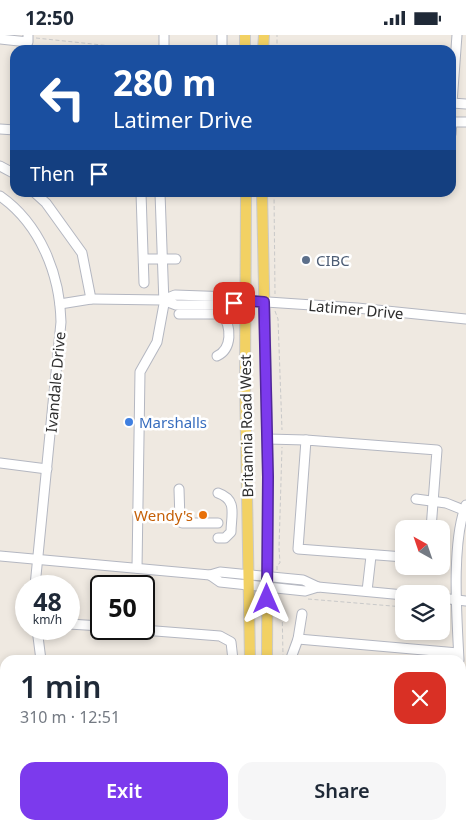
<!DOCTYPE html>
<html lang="en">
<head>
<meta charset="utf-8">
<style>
	:root { --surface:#fff; --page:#f6f6f7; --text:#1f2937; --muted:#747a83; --accent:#7c3aed }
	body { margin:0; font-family:"Noto Sans",sans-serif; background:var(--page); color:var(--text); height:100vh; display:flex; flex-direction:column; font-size:19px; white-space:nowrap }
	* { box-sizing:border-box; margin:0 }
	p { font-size:16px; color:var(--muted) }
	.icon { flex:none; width:28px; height:28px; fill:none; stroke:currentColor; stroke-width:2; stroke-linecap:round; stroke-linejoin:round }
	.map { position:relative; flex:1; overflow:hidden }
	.sheet { position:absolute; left:0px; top:620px; width:466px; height:175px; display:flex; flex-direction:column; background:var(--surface); border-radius:15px 15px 0 0; box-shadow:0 2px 8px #0003 }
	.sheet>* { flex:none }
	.top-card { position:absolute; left:10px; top:10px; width:446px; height:152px; border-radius:15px; box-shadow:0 2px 8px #0003; background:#1a4fa0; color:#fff; overflow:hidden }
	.needle { width:32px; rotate:320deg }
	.buttons { position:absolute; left:395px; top:485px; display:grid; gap:10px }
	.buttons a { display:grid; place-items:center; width:55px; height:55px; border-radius:10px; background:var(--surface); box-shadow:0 2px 8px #0003; font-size:25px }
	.speed { position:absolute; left:15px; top:540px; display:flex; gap:10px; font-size:25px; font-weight:700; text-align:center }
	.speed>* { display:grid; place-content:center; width:65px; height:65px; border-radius:50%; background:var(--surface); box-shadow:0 2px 8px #0003; line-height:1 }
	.speed small { font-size:12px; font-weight:400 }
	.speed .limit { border:2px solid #111; border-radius:8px; background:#fff; color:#111 }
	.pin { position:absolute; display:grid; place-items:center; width:42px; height:42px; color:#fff; margin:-21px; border-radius:10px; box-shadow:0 2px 8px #0006 }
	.me { position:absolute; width:55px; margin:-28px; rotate:0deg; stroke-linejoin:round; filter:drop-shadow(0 0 4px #0008) }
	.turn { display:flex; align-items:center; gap:18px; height:105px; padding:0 20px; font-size:22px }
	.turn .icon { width:65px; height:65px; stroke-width:2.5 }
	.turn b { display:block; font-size:35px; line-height:42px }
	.then { display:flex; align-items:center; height:48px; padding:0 20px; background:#0003; gap:10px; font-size:19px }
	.round { display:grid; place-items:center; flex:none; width:52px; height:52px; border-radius:15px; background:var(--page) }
	.overview { display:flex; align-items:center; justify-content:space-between; height:85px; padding:0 20px }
	h1 { font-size:30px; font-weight:600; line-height:38px }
	.primary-button { display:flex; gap:10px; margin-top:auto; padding:10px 20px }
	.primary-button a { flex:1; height:58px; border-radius:15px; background:var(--accent); color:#fff; font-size:20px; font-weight:600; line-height:58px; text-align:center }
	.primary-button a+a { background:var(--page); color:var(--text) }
	.status { display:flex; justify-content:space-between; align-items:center; height:35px; padding:0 25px; background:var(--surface); direction:ltr }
	.status svg { height:14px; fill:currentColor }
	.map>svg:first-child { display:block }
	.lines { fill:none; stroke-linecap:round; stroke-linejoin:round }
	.minor-casing { stroke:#b4b7c1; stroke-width:11 }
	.major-casing { stroke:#c9c9c9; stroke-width:12 }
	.path { stroke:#c9c9c9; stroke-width:1; stroke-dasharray:4 2.5; stroke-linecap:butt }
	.minor { stroke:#fff; stroke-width:9 }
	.major { stroke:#f2d163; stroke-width:10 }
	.route-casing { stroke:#51269a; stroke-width:12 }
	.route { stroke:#7c3aed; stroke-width:9 }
	.service-dot { fill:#5c6f8a; stroke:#fff; stroke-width:2 }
	.shop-dot { fill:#3f7fe0; stroke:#fff; stroke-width:2 }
	.food-dot { fill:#e8710a; stroke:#fff; stroke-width:2 }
	.labels { text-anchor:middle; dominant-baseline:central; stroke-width:5; stroke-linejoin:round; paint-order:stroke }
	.service-label { font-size:15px; fill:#4e5e75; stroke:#fff; text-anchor:start }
	.street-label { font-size:15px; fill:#2e2e2e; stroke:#fff }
	.shop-label { font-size:15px; fill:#366cbe; stroke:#fff; text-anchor:start }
	.food-label { font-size:15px; fill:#c56008; stroke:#fff; text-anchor:end }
</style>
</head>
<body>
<div class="status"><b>12:50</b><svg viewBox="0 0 49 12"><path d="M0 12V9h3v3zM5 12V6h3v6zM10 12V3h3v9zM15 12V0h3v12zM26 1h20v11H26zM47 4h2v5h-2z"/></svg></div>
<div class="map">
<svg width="466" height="795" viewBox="0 0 466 795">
	<rect width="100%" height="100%" fill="#efe9e1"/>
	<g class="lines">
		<defs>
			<g id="minor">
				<path d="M222 0V15"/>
				<path d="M457 0 452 68 466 69"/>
				<path d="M0 4 28 7V0"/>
				<path d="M164 15V0"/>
				<path d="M0 94 15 95"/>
				<path d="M451 99 452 87H466"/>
				<path d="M0 131 15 139"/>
				<path d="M35 158 46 168 82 218 91 264 60 269"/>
				<path d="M141 158 144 248"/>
				<path d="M0 161C40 189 60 239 61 287L35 551"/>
				<path d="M144 224H176"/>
				<path d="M91 264 163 265 175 260 232 262 237 265 357 273 466 284"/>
				<path d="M163 265 176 270H231L237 265"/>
				<path d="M179 279H222C232 292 232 314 217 321"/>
				<path d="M267 404 306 405"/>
				<path d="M0 428 47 434"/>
				<path d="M179 454 180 485 182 488H218"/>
				<path d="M416 464 446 468 466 476"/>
				<path d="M218 503H225L231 497C231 480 238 465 218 458"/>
				<path d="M0 521 210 540 220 537 303 545 318 552"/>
				<path d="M404 522 298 514 306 405 437 415 431 494"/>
				<path d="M137 533 140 337 157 307 164 269 160 158"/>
				<path d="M210 540 220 547 248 550 305 556 318 552 404 560"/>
				<path d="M367 556 371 521"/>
				<path d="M441 563 466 566"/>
				<path d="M69 589 101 591"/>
				<path d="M37 594 41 625"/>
				<path d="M130 594 220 601 231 607 233 625"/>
				<path d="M298 604 458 618"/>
				<path d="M291 623 298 604 302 579"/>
				<path d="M459 625C457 583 451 508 466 470"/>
				<path d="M461 772V795"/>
				<path d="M62 790 63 795"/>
				<path d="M434 790 466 792"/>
				<path d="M297 795V790"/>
			</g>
			<g id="major">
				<path d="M245 15V0"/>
				<path d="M263 15 264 0"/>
				<path d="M246 158 245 347 250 625"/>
				<path d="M262 158 268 442 267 625"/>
				<path d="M254 790V795"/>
				<path d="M271 790V795"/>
			</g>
		</defs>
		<use href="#minor" class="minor-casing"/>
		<use href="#major" class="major-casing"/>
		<g class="path">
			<path d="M36 3 149 15"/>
			<path d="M277 15V0"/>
			<path d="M274 158 275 259"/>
			<path d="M275 276 278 284 282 395"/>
			<path d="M277 535V530L280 528 279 513 282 412"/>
			<path d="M278 562 282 570 283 621"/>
			<path d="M308 564 404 572"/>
			<path d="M441 576 448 577"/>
			<path d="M286 790V795"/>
		</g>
		<use href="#minor" class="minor"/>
		<use href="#major" class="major"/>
	</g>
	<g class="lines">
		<defs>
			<path id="route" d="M234 268 237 265 264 267 268 442 267 564"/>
		</defs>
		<use href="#route" class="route-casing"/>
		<use href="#route" class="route"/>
	</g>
	<circle class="service-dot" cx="306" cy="225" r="5"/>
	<circle class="shop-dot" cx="129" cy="387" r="5"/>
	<circle class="food-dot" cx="203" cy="480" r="5"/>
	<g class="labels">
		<g class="service-label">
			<text x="316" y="225">CIBC</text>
		</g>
		<g class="street-label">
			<text transform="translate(356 274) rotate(5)">Latimer Drive</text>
			<text transform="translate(55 347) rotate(-85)">Ivandale Drive</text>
			<text transform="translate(246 391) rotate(-91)">Britannia Road West</text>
		</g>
		<g class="shop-label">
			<text x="139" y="387">Marshalls</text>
		</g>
		<g class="food-label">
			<text x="193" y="480">Wendy's</text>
		</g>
	</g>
</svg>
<div class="buttons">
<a><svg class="needle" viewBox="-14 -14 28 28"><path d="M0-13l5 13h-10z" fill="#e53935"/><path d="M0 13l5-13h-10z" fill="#747a83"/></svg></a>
<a><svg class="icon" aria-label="layers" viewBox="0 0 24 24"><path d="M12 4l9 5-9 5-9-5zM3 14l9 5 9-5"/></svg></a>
</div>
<div class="speed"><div>48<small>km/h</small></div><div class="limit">50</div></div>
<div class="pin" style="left:234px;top:268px;background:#d93025"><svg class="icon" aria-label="arrive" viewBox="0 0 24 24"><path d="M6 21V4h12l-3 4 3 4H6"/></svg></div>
<svg class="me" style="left:267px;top:564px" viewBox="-20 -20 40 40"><path d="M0-17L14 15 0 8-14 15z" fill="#7c3aed" stroke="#fff" stroke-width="4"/></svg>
<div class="top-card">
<div class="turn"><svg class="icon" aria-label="left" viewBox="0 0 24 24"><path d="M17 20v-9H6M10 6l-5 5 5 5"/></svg><div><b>280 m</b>Latimer Drive</div></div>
<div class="then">Then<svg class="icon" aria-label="arrive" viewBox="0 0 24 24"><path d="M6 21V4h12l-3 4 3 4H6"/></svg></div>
</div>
<section class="sheet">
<div class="overview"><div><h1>1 min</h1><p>310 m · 12:51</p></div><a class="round" style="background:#d93025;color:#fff"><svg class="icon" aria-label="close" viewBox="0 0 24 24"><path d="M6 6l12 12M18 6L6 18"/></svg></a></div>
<div class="primary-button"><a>Exit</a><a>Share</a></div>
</section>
</div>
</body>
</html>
